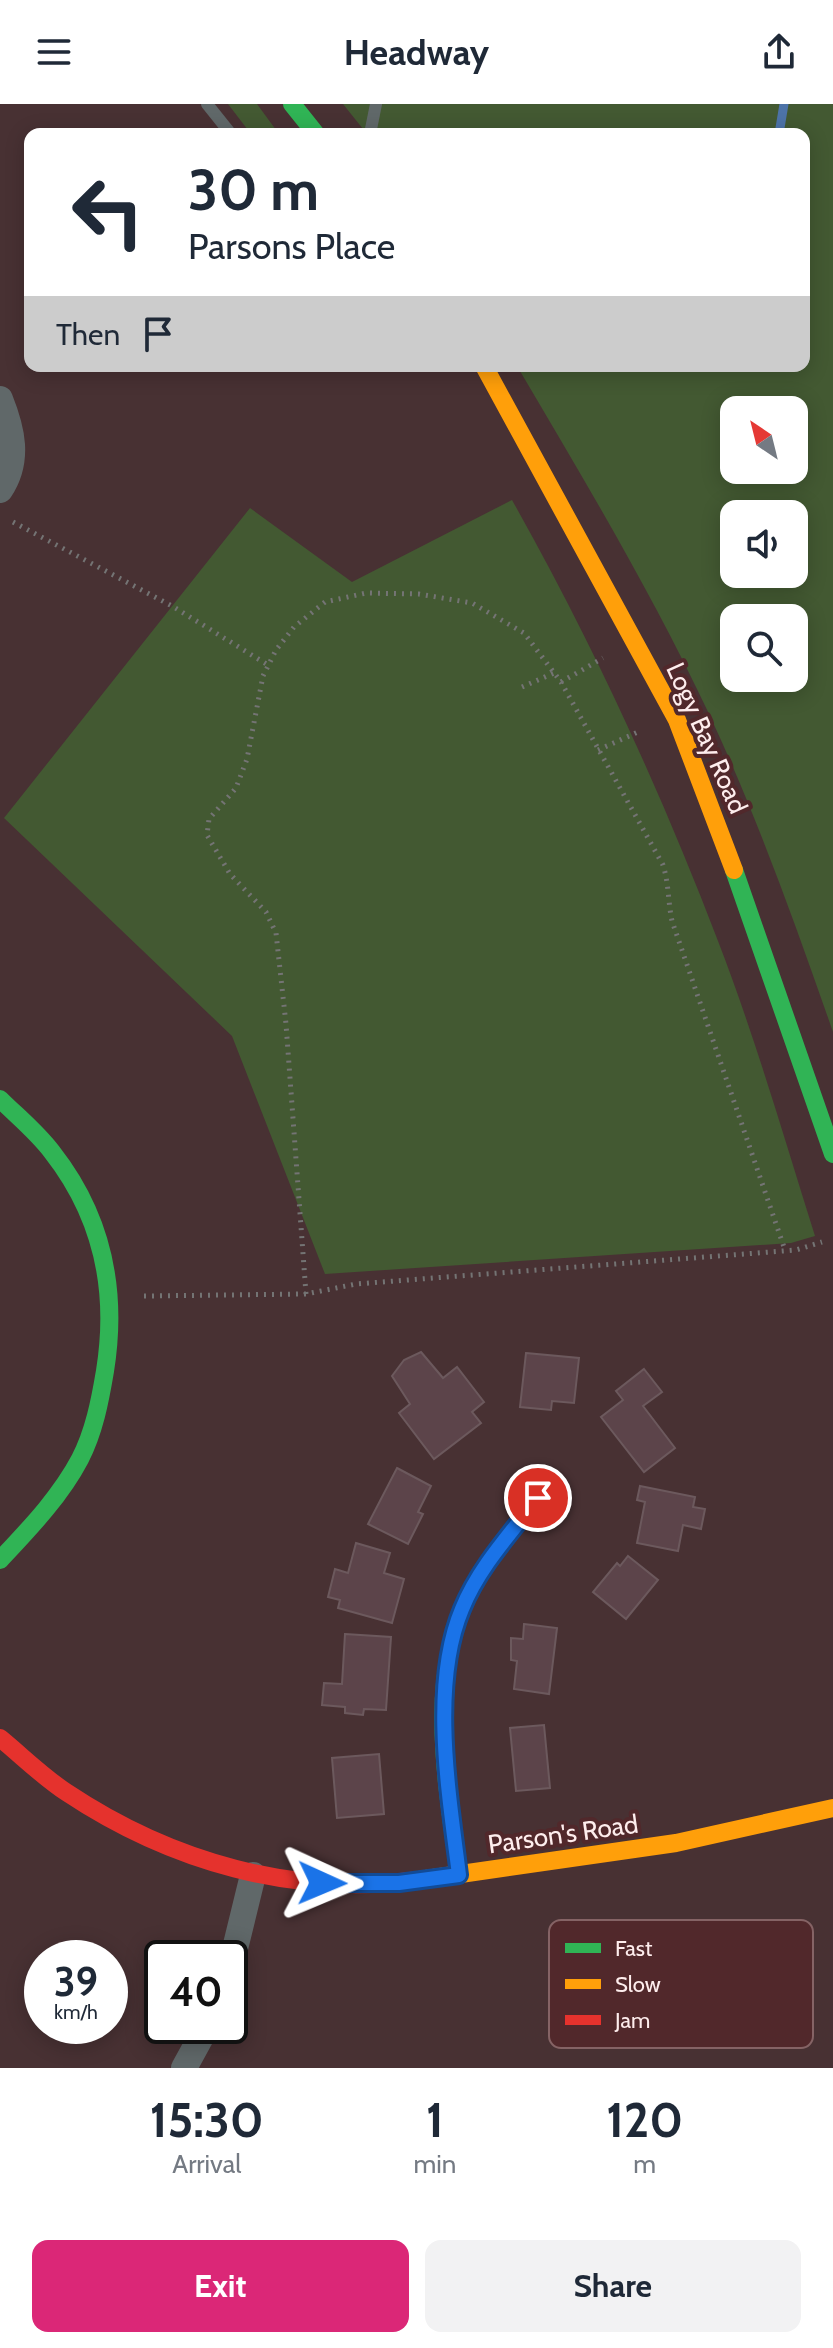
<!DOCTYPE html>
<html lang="en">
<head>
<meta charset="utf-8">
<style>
	:root { --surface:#fff; --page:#f2f2f3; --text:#1f2937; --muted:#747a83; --accent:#db2777 }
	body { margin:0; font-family:Cabin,sans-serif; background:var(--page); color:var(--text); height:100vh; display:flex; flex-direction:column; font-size:30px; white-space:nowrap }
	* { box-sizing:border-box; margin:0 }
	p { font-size:26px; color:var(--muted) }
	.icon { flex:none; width:44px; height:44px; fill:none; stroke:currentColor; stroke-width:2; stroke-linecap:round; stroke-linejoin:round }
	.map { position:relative; height:1964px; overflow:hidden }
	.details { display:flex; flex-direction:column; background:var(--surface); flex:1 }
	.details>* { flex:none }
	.top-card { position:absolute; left:24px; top:24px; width:786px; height:244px; border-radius:16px; box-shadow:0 4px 20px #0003; background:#fff; color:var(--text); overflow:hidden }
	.needle { width:52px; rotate:325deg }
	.fabs { position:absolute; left:720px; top:292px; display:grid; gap:16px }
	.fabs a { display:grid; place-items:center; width:88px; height:88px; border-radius:16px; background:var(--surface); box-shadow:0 4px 20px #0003; font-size:40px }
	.speed { position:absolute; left:24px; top:1836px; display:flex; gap:16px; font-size:40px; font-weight:700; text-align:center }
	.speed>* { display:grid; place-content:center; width:104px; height:104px; border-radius:50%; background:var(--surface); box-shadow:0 4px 20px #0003; line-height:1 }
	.speed small { font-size:20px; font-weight:400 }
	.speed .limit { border:4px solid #111; border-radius:12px; background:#fff; color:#111 }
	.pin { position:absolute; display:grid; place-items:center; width:68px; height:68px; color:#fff; margin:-34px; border:4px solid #fff; border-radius:50%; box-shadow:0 2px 8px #0007 }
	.me { position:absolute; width:88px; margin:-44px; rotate:91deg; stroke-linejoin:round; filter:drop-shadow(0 0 6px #0008) }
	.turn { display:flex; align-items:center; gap:28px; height:168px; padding:0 32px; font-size:36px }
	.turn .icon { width:104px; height:104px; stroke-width:2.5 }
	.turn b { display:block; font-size:56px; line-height:68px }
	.then { display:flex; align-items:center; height:76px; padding:0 32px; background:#0003; gap:16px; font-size:30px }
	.eta { display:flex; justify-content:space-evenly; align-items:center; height:136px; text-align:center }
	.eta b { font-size:48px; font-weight:700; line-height:56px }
	.cta { display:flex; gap:16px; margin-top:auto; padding:16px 32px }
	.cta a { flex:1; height:92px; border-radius:16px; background:var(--accent); color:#fff; font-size:32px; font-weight:700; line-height:92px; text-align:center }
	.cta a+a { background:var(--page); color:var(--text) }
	header { display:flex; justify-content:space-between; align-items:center; height:104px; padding:0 32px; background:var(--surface); font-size:36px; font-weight:700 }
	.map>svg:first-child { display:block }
	.green { fill:#435932; fill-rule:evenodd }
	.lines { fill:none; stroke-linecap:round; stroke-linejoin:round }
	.stream { stroke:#4d73a8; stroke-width:9 }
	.building { fill:#5c444a; stroke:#6c595d; stroke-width:2 }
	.path { stroke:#747474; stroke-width:5; stroke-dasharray:2 6; stroke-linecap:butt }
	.lane { stroke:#606869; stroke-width:12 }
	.street { stroke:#606869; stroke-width:26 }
	.fast { stroke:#30b455; stroke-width:18 }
	.slow { stroke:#ff9f0a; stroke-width:18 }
	.jam { stroke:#e5322d; stroke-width:18 }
	.route-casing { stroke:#114b97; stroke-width:20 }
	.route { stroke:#1a73e8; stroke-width:14 }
	.labels { text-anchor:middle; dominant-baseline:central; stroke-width:8; stroke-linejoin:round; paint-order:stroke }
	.street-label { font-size:26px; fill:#feeded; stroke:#51282b }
	.key { fill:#51282b; stroke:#856365; stroke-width:2 }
	.key-label { font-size:22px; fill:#feeded }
</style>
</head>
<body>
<header><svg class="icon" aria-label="menu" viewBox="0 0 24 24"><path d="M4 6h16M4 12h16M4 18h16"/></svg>Headway<svg class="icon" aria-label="share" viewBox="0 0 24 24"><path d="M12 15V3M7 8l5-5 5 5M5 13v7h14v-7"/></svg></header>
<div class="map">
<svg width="833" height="1964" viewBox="0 0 833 1964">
	<rect width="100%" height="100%" fill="#483133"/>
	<g class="green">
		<path d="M228 0H257L279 30H251Z"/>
		<path d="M343 0H833V928C796 822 758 715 710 612 653 491 585 377 517 262H804V30H367ZM734 306H794V366H734ZM734 410H794V470H734ZM734 514H794V574H734Z"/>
		<path d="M512 396C592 538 660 685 718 837 755 933 784 1033 815 1132L791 1139 325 1170 232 932 4 714 250 404 352 478Z"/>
	</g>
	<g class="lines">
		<path class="stream" d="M779 30 784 0"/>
	</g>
	<g class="building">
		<path d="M421 1248 443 1274 457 1263 484 1298 472 1308 481 1319 434 1355 399 1309 410 1300 392 1272 404 1256Z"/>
		<path d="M526 1249 579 1254 574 1299 552 1297 551 1306 520 1303Z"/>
		<path d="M644 1265 662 1288 643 1302 675 1344 644 1368 601 1313 623 1296 616 1287Z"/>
		<path d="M397 1364 431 1382 418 1408 423 1410 408 1440 368 1420Z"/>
		<path d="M640 1382 695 1393 693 1403 705 1405 701 1425 683 1421 678 1447 637 1439 645 1398 637 1396Z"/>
		<path d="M356 1439 390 1449 384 1469 404 1475 392 1519 338 1504 340 1496 328 1493 335 1465 348 1469Z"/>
		<path d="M628 1452 658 1476 626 1515 593 1488 617 1459 620 1462Z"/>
		<path d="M524 1520 557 1524 549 1590 514 1585 517 1557 511 1556V1534L523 1535Z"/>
		<path d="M345 1530 391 1533 386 1606 364 1605 363 1611 345 1609V1603L322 1601 324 1579 342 1580Z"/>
		<path d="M544 1621 550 1684 516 1687 510 1624Z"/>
		<path d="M379 1650 384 1710 337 1714 332 1654Z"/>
	</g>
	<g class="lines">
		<g class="path">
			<path d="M13 418 172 502 268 561"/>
			<path d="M561 578 603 554"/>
			<path d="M522 583 554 569"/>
			<path d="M598 646 638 628"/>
			<path d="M306 1190 286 920 276 829 266 808 230 770 207 731 209 715 236 684 247 655 263 572 276 546 294 523 325 498 366 489 419 490 472 499 524 529 561 578 663 761C669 780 668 798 672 817L785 1146"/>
			<path d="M144 1192 306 1190 356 1180 796 1146 822 1138"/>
		</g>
		<g class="lane">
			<path d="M207 0 231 30"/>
			<path d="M370 30 376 0"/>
		</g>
		<g class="street">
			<path d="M0 295C12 325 20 356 0 386"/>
			<path d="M230 1865 253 1771"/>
			<path d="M184 1964 207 1922"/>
		</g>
		<g class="fast">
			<path d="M292 0 316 30"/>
			<path d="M734 766 833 1050"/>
			<path d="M0 995C17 1012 37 1028 52 1048 103 1113 118 1186 105 1267 100 1297 94 1328 80 1355 60 1393 29 1425 0 1456"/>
			<path d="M459 1771C447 1680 426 1573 470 1488 488 1454 514 1424 538 1394"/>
		</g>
		<g class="slow">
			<path d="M484 262 677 616 734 766"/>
			<path d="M419 1776 676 1739 833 1704"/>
		</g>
		<path class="jam" d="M0 1634C22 1652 43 1673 66 1688 171 1758 294 1793 419 1776"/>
	</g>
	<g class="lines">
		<defs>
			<path id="route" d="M322 1779H399L459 1771C449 1690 430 1581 462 1505 479 1463 511 1429 538 1394"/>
		</defs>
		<use href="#route" class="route-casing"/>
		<use href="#route" class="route"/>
	</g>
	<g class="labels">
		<g class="street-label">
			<text transform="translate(707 634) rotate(66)">Logy Bay Road</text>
			<text transform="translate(563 1730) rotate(-8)">Parson's Road</text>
		</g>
	</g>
	<rect x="549" y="1816" width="264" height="128" rx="12" class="key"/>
	<rect x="565" y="1839" width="36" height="10" fill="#30b455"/>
	<rect x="565" y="1875" width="36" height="10" fill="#ff9f0a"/>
	<rect x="565" y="1911" width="36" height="10" fill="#e5322d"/>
	<g class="key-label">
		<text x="615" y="1852">Fast</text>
		<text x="615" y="1888">Slow</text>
		<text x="615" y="1924">Jam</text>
	</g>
</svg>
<div class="fabs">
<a><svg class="needle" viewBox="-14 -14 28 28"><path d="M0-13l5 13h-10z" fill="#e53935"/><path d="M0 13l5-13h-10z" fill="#747a83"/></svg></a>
<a><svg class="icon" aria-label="sound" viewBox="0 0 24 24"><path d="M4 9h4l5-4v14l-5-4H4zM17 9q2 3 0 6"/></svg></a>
<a><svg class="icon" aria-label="search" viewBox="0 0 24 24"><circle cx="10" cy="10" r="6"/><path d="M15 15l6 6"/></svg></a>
</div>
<div class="speed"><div>39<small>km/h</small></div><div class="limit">40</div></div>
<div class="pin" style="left:538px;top:1394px;background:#d93025"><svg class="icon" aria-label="arrive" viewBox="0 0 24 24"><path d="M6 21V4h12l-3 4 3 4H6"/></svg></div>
<svg class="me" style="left:322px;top:1779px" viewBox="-20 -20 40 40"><path d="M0-17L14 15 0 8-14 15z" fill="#1a73e8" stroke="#fff" stroke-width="4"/></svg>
<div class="top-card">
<div class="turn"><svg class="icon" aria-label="left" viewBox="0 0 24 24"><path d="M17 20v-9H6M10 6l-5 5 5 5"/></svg><div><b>30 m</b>Parsons Place</div></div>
<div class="then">Then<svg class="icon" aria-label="arrive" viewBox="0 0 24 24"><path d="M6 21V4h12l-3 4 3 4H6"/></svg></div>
</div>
</div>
<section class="details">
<div class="eta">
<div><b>15:30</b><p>Arrival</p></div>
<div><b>1</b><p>min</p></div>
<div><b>120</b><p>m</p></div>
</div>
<div class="cta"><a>Exit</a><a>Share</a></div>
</section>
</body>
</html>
